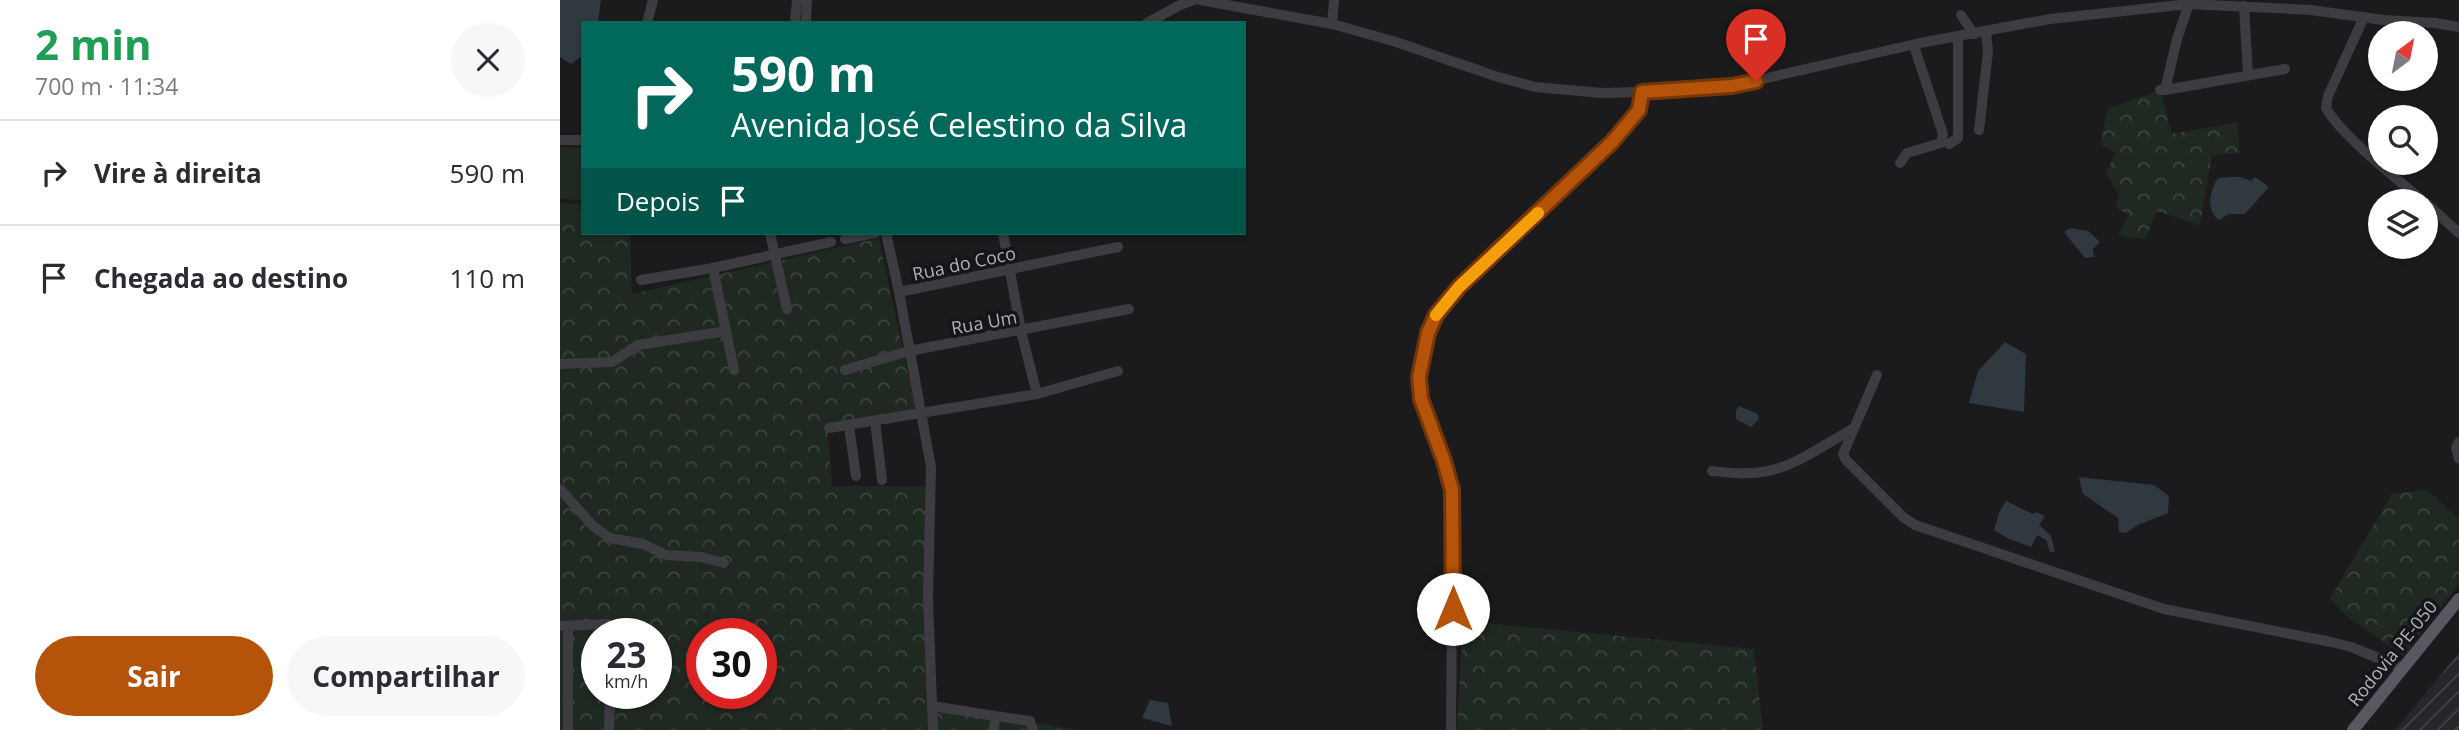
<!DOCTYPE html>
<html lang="pt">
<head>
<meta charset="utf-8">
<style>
	:root { --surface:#fff; --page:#f7f7f7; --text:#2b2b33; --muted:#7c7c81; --line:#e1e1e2; --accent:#b45309 }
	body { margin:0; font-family:"Open Sans",sans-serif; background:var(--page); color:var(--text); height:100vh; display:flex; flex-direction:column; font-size:26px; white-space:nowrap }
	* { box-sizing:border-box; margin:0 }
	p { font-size:23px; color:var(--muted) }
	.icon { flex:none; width:38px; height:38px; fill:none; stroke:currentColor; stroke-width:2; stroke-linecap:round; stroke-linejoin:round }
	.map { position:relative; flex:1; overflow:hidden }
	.drawer { display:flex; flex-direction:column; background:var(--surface); width:560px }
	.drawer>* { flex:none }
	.banner { position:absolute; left:21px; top:21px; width:665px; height:214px; border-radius:0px; box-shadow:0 2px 5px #0004; background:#00695c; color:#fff; overflow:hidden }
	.needle { width:46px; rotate:32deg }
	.tools { position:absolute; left:1808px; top:21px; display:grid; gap:14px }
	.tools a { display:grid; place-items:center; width:70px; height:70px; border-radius:50%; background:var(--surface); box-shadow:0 2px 5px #0004; font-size:35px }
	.speed { position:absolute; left:21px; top:618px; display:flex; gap:14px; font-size:35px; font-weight:700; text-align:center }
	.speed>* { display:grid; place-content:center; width:91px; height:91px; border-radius:50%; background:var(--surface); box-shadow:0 2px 5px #0004; line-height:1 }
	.speed small { font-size:18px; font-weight:400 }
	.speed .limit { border:10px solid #d22; background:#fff; color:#111 }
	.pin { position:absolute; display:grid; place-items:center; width:60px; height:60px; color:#fff; margin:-72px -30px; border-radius:50% 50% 50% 0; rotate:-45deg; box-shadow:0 0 7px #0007 }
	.pin .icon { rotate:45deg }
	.me { position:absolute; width:77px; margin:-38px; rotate:0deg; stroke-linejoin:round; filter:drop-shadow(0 0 5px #0008) }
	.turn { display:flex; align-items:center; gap:24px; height:147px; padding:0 35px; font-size:32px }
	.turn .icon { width:91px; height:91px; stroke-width:2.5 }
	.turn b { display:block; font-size:49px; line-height:60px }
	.then { display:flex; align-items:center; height:66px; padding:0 35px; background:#0003; gap:14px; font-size:26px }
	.round { display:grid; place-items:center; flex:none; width:74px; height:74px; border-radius:37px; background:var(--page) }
	.head { display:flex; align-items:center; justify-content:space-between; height:119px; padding:0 35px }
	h1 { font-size:42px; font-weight:700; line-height:52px; color:#1e9e55 }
	.action { display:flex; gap:14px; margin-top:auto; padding:14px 35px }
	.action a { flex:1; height:80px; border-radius:42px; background:var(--accent); color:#fff; font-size:28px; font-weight:700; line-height:80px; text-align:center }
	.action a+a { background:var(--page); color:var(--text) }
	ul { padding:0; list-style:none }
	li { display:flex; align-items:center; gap:21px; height:105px; padding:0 35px; border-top:2px solid var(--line) }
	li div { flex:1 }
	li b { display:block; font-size:26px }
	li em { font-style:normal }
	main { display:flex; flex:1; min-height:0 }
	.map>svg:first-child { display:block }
	.industrial { fill:url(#industrial-furrows) }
	.forest { fill:url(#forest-crowns); fill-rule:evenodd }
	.park { fill:#202822 }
	.water { fill:#303840 }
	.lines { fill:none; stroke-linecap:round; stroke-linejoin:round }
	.minor { stroke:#3c3c41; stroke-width:10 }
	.major { stroke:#585960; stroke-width:12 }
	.route-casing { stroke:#753606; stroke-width:18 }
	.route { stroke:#b45309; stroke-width:12 }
	.slow { stroke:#f59e0b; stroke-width:12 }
	.labels { text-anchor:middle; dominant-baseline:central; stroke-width:7; stroke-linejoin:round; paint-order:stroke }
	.street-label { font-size:18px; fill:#aeb1bb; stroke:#161518 }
</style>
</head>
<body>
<main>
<section class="drawer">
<div class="head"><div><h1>2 min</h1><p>700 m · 11:34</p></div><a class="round"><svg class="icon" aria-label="close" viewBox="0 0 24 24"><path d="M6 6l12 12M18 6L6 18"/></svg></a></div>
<ul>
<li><svg class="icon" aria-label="right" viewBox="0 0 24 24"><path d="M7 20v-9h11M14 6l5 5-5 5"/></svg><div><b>Vire à direita</b></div><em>590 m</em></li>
<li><svg class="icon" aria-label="arrive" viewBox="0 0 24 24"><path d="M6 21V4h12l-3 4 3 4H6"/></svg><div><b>Chegada ao destino</b></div><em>110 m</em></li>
</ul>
<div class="action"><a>Sair</a><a>Compartilhar</a></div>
</section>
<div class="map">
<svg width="1899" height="730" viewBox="0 0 1899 730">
	<defs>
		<pattern id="industrial-furrows" width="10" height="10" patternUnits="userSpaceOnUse" patternTransform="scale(1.75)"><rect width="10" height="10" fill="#27262a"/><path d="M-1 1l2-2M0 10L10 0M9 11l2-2" fill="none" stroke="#444347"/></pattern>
		<pattern id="forest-crowns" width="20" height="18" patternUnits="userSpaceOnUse" patternTransform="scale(1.75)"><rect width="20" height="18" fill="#202822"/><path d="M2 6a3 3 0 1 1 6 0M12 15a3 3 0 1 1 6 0" fill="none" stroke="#3e4540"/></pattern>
	</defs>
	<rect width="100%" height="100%" fill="#1b1a1d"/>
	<path class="industrial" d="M1899 653V730H1835Z"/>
	<g class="forest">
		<path d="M1600 90 1612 134 1677 122 1680 153 1652 155 1640 225 1597 211 1585 239 1558 236 1568 215 1555 207 1559 196 1546 173 1555 153 1540 144 1548 108Z"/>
		<path d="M0 203 23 204V233H70L72 294 319 238 356 411 267 426 272 486H366L368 706 518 730H0ZM37 634H96V693H37ZM142 634H201V693H142Z"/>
		<path d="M1866 490 1899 519V584L1844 656 1784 614 1770 598 1832 494Z"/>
		<path d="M903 621 1194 649 1203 730H897Z"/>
	</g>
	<path class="park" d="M0 147 23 148V200L0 199Z"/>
	<g class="water">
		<path d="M0 0H41L38 23H23V55L11 64 0 57Z"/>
		<path d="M1669 177H1681L1691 181 1695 177 1709 187 1685 214H1669L1659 220C1645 210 1650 190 1658 178Z"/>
		<path d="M1510 228 1528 231 1540 242 1533 249 1534 257 1525 258 1504 232Z"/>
		<path d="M1445 342 1466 354 1464 412 1409 403 1418 371Z"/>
		<path d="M1179 406 1198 414 1199 419 1191 427 1176 419V411Z"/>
		<path d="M1519 477 1594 485 1609 496 1608 513 1578 525 1566 533 1559 532 1558 518 1523 494Z"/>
		<path d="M1446 501 1473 514 1476 512 1485 516 1479 525 1491 536 1495 552H1490L1486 540 1477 535 1471 547 1447 538 1434 530 1439 513Z"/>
		<path d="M590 700 608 703 612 726 582 718Z"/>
	</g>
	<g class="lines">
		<g class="minor">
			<path d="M640 0 772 24 833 41 935 76 975 87 1042 93 1117 91 1172 86 1360 43 1490 19 1629 4 1751 10 1823 20 1875 23 1899 27"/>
			<path d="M1684 6 1688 75"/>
			<path d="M1401 15 1414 34"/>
			<path d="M1804 17 1768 96 1766 108C1783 137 1836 178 1863 201"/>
			<path d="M87 23 93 0"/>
			<path d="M235 23 237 0"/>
			<path d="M246 23 247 0"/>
			<path d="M587 23 620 5 634 0"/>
			<path d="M772 24 774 0"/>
			<path d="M1600 90H1605L1617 39 1629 4"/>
			<path d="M1605 90 1725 69"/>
			<path d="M1419 130 1428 51 1426 32"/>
			<path d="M0 140H23"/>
			<path d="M1389 144 1398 138V37"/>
			<path d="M1340 163 1347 153 1381 143 1383 134 1354 46"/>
			<path d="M1866 203 1899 233"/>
			<path d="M210 233 227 309"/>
			<path d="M326 233 339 292 371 467 368 599 373 730"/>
			<path d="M443 233 461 331 477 394"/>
			<path d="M285 239 315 233"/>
			<path d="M153 268 174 370"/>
			<path d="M81 280 153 268 271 242"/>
			<path d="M339 292 558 247"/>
			<path d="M0 364 52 362 78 345 166 331"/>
			<path d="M285 370 349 351 569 309"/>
			<path d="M1317 375 1283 454 1286 460 1343 517 1355 525 1604 609 1771 642 1791 647 1843 668"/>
			<path d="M315 421 322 480"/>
			<path d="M289 426 296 476"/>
			<path d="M269 428 477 394 558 371"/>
			<path d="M1899 442 1896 448 1899 459"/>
			<path d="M1152 471C1171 473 1189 475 1208 471 1238 465 1266 443 1293 429"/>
			<path d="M0 489 33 526 50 538 83 544 106 555 141 557 164 563"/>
			<path d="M0 626 47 624 52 628V634"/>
			<path d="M8 626V730"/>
			<path d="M372 706 435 716"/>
			<path d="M49 730 50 693"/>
			<path d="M434 730 435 716 470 721 473 730"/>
			<path d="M891 730 893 500 884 461 861 399 859 378 868 333 876 315 899 287 1052 143 1076 113 1081 104 1082 92"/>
		</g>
		<path class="major" d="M1793 730 1899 599"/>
	</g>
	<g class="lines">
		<defs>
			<path id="route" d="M893 609 892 490 884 461 861 399 859 377 868 333 876 315 899 287 1052 142 1079 110 1082 92 1172 86 1196 81"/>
		</defs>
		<use href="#route" class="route-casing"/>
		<use href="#route" class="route"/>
		<path class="slow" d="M876 315 899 287 978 213"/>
	</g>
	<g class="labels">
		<g class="street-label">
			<text transform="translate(404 263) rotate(-12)">Rua do Coco</text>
			<text transform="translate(424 322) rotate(-10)">Rua Um</text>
			<text transform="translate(1832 653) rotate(-51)">Rodovia PE-050</text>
		</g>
	</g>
</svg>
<div class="tools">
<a><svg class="needle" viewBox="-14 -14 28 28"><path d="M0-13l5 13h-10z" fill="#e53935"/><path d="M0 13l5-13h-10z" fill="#7c7c81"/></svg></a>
<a><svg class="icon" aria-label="search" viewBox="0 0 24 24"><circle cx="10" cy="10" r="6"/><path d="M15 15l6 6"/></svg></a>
<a><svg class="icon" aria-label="layers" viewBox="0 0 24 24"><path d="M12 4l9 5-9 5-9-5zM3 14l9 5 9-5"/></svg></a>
</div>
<div class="speed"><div>23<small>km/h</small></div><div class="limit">30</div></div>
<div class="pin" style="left:1196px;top:81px;background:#d93025"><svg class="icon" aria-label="arrive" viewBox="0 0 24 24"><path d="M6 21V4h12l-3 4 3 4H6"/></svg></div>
<svg class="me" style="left:893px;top:609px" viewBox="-20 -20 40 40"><circle r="19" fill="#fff"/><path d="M0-13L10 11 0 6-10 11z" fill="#b45309"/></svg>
<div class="banner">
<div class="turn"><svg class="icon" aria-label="right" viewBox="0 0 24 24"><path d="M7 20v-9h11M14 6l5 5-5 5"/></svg><div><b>590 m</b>Avenida José Celestino da Silva</div></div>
<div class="then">Depois<svg class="icon" aria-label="arrive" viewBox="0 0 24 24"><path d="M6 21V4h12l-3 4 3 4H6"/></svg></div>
</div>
</div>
</main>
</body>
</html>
